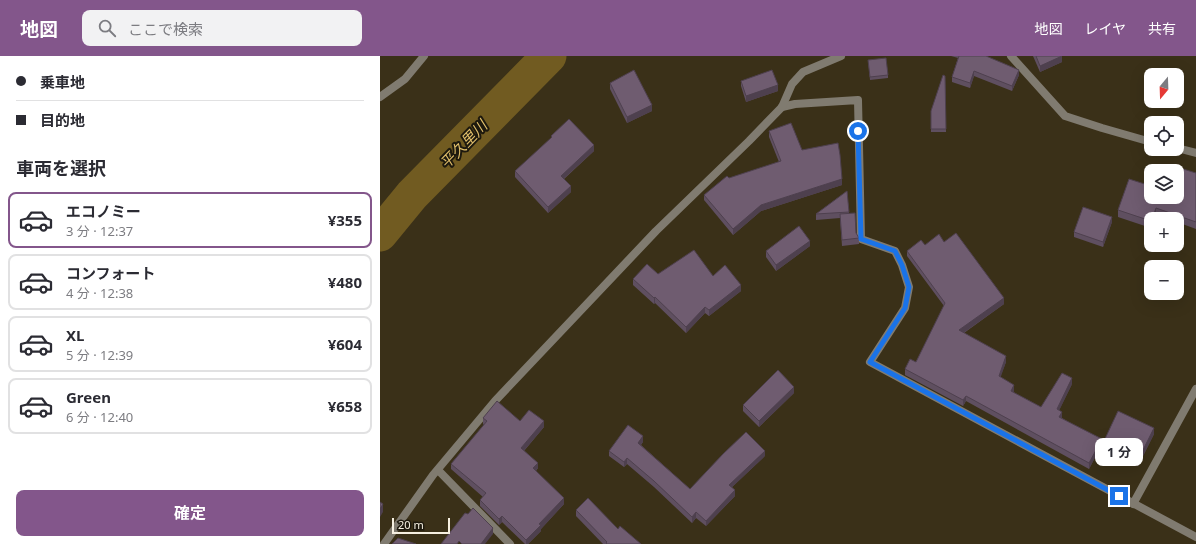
<!DOCTYPE html>
<html lang="ja">
<head>
<meta charset="utf-8">
<style>
	:root { --surface:#fff; --page:#f2f2f3; --text:#2b2b33; --muted:#7c7c81; --line:#e1e1e2; --accent:#83568b }
	body { margin:0; font-family:"Noto Sans","Noto Sans JP",sans-serif; background:var(--page); color:var(--text); height:100vh; display:flex; flex-direction:column; font-size:15px; white-space:nowrap }
	* { box-sizing:border-box; margin:0 }
	p { font-size:13px; color:var(--muted) }
	.icon { flex:none; width:22px; height:22px; fill:none; stroke:currentColor; stroke-width:2; stroke-linecap:round; stroke-linejoin:round }
	.map { position:relative; flex:1; overflow:hidden }
	.sheet { display:flex; flex-direction:column; background:var(--surface); width:380px }
	.sheet>* { flex:none }
	.hud { display:grid; align-content:center; height:88px; padding:0 16px; background:var(--surface) }
	.needle { width:26px; rotate:199deg }
	.buttons { position:absolute; left:764px; top:12px; display:grid; gap:8px }
	.buttons a { display:grid; place-items:center; width:40px; height:40px; border-radius:8px; background:var(--surface); box-shadow:0 4px 16px #0002; font-size:20px }
	.scale { position:absolute; left:12px; bottom:10px; width:58px; box-sizing:border-box; padding-left:4px; border:2px solid #f6f0e1; border-top:0; font-size:11px; line-height:14px; white-space:nowrap; color:#f6f0e1; -webkit-text-stroke:3px #1d190e; paint-order:stroke }
	.end { position:absolute; width:18px; height:18px; margin:-9px; border:5px solid #1a73e8; background:#fff; box-shadow:0 0 0 2px #fff }
	.from { border-radius:50% }
	.bubble { position:absolute; height:28px; border-radius:8px; background:var(--surface); box-shadow:0 4px 16px #0002; font-size:13px; font-weight:700; line-height:28px; text-align:center }
	.hud b { display:flex; align-items:center; gap:14px; height:38px; font-size:15px }
	.hud b+b { border-top:1px solid var(--line) }
	.hud i { width:10px; height:10px; background:var(--text) }
	ul { padding:0; list-style:none }
	li { display:flex; align-items:center; gap:12px; height:56px; margin:0 8px 6px; padding:0 8px; border:2px solid var(--line); border-radius:8px }
	li div { flex:1 }
	li b { display:block; font-size:15px }
	li em { font-style:normal; font-weight:700 }
	li.active { border-color:var(--accent) }
	li>.icon { width:36px; height:36px; stroke-width:1.5 }
	h2 { padding:0 16px; font-size:18px; line-height:48px }
	.action { display:flex; gap:8px; margin-top:auto; padding:8px 16px }
	.action a { flex:1; height:46px; border-radius:8px; background:var(--accent); color:#fff; font-size:16px; font-weight:700; line-height:46px; text-align:center }
	header { display:flex; align-items:center; gap:24px; box-sizing:border-box; height:56px; padding:0 20px; background:var(--accent); color:#fff }
	header strong { font-size:19px }
	nav { display:flex; gap:22px; margin-inline-start:auto; font-size:14px }
	.search { width:280px; height:36px; background:var(--page); display:flex; align-items:center; gap:10px; box-sizing:border-box; padding:0 14px; border-radius:8px; color:var(--muted); font-size:15px }
	main { display:flex; flex:1; min-height:0 }
	.map>svg:first-child { display:block }
	.lines { fill:none; stroke-linecap:round; stroke-linejoin:round }
	.river { stroke:#715b21; stroke-width:35 }
	.minor { stroke:#807b70; stroke-width:8 }
	.tertiary { stroke:#807b70; stroke-width:8 }
	.wall { fill:#5f4f60 }
	.shaded-wall { fill:#4e404e }
	.building { fill:#6f5c70; stroke:#4e404e }
	.route { stroke:#1a73e8; stroke-width:5 }
	.labels { text-anchor:middle; dominant-baseline:central; stroke-width:4; stroke-linejoin:round; paint-order:stroke }
	.water-label { font-size:15px; font-style:italic; fill:#e1bf6b; stroke:#1d190e }
</style>
</head>
<body>
<header>
<strong>地図</strong>
<div class="search"><svg class="icon" aria-label="search" viewBox="0 0 24 24"><circle cx="10" cy="10" r="6"/><path d="M15 15l6 6"/></svg>ここで検索</div>
<nav><a>地図</a><a>レイヤ</a><a>共有</a></nav>
</header>
<main>
<section class="sheet">
<div class="hud">
<b><i class="from"></i>乗車地</b>
<b><i></i>目的地</b>
</div>
<h2>車両を選択</h2>
<ul>
<li class="active"><svg class="icon" aria-label="car" viewBox="0 0 24 24"><path d="M5 17H2v-5l4-1 3-4h7l3 4 3 1v5h-3M9 17h6M6 11h13"/><circle cx="7" cy="17" r="2"/><circle cx="17" cy="17" r="2"/></svg><div><b>エコノミー</b><p>3 分 · 12:37</p></div><em>¥355</em></li>
<li><svg class="icon" aria-label="car" viewBox="0 0 24 24"><path d="M5 17H2v-5l4-1 3-4h7l3 4 3 1v5h-3M9 17h6M6 11h13"/><circle cx="7" cy="17" r="2"/><circle cx="17" cy="17" r="2"/></svg><div><b>コンフォート</b><p>4 分 · 12:38</p></div><em>¥480</em></li>
<li><svg class="icon" aria-label="car" viewBox="0 0 24 24"><path d="M5 17H2v-5l4-1 3-4h7l3 4 3 1v5h-3M9 17h6M6 11h13"/><circle cx="7" cy="17" r="2"/><circle cx="17" cy="17" r="2"/></svg><div><b>XL</b><p>5 分 · 12:39</p></div><em>¥604</em></li>
<li><svg class="icon" aria-label="car" viewBox="0 0 24 24"><path d="M5 17H2v-5l4-1 3-4h7l3 4 3 1v5h-3M9 17h6M6 11h13"/><circle cx="7" cy="17" r="2"/><circle cx="17" cy="17" r="2"/></svg><div><b>Green</b><p>6 分 · 12:40</p></div><em>¥658</em></li>
</ul>
<div class="action"><a>確定</a></div>
</section>
<div class="map">
<svg width="816" height="488" viewBox="0 0 816 488">
	<rect width="100%" height="100%" fill="#3a3018"/>
	<g class="lines">
		<polyline class="river" points="0,178 32,139 169,0"/>
		<g class="minor">
			<polyline points="631,0 685,60 722,72 771,86"/>
			<polyline points="402,51 415,48 478,44 481,183 515,195 522,209 529,231 525,252 490,306 816,481"/>
			<polyline points="797,92 816,97"/>
			<polyline points="58,414 130,488"/>
			<polyline points="753,448 816,333"/>
			<polyline points="4,488 53,419 115,345 276,175 369,85 402,51 412,28 423,16 461,0"/>
		</g>
		<polyline class="tertiary" points="0,41 25,23 44,0"/>
	</g>
	<g class="wall">
		<polygon points="571,0 606,0 639,19 632,35 594,20 590,32 572,26 572,21 578,2"/>
		<polygon points="653,0 682,0 682,6 660,16"/>
		<polygon points="488,4 508,19 508,22 490,24"/>
		<polygon points="565,20 566,76 551,76 551,55"/>
		<polygon points="361,25 398,35 366,46 361,30"/>
		<polygon points="230,27 272,55 247,67 230,33"/>
		<polygon points="389,75 422,94 462,129 381,155 353,179 324,144 324,139 349,122 399,106 389,81"/>
		<polygon points="171,80 214,95 184,123 191,136 168,157 135,121 135,115 171,83"/>
		<polygon points="816,117 816,179 816,173 797,166 797,163 787,163 776,159 771,163 771,172 738,161 738,154 797,141"/>
		<polygon points="467,135 469,157 476,177 479,182 479,188 462,190 460,162 436,164 436,158"/>
		<polygon points="732,166 723,191 694,181 694,176"/>
		<polygon points="564,186 624,248 584,277 626,306 620,321 634,335 633,336 661,351 692,328 679,354 682,362 722,388 709,413 586,345 583,350 525,319 525,313 536,306 564,250 527,200 527,195 545,189"/>
		<polygon points="430,190 396,215 386,201 386,195"/>
		<polygon points="278,218 333,220 361,235 329,260 325,257 306,277 275,247 274,248 253,229 253,223"/>
		<polygon points="414,337 379,371 363,355 363,349"/>
		<polygon points="103,362 140,365 164,371 144,395 158,412 156,415 184,448 161,473 161,475 148,488 145,488 122,466 119,469 100,450 100,444 103,441 71,413 71,408 104,369 103,368"/>
		<polygon points="774,378 758,410 723,393 723,387"/>
		<polygon points="263,386 261,389 310,433 385,400 352,431 355,440 326,470 316,462 312,467 274,431 247,408 244,411 229,400 229,395"/>
		<polygon points="196,454 238,473 261,488 223,488 196,460"/>
	</g>
	<g class="shaded-wall">
		<polygon points="682,0 682,6 660,16 660,10"/>
		<polygon points="639,14 639,19 632,35 632,30"/>
		<polygon points="594,15 594,20 590,32 590,27"/>
		<polygon points="398,29 398,35 366,46 366,40"/>
		<polygon points="272,49 272,55 247,67 247,61"/>
		<polygon points="214,89 214,95 181,125 181,120"/>
		<polygon points="462,123 462,129 381,155 353,179 353,173 381,149"/>
		<polygon points="191,130 191,136 168,157 168,151"/>
		<polygon points="776,152 776,159 774,163 772,163"/>
		<polygon points="732,161 732,166 723,191 723,186"/>
		<polygon points="430,185 430,190 396,215 396,209"/>
		<polygon points="361,229 361,235 329,260 329,254"/>
		<polygon points="275,241 275,247 274,248 274,242"/>
		<polygon points="624,242 624,248 579,280 579,274"/>
		<polygon points="325,251 325,257 306,277 306,271"/>
		<polygon points="626,300 626,306 619,326 619,320"/>
		<polygon points="692,322 692,328 677,359 677,353"/>
		<polygon points="634,329 634,335 631,341 631,335"/>
		<polygon points="414,331 414,337 379,371 379,365"/>
		<polygon points="586,340 586,345 583,350 583,344"/>
		<polygon points="682,356 682,362 679,367 679,361"/>
		<polygon points="164,365 164,371 141,398 141,392"/>
		<polygon points="774,372 774,378 758,410 758,404"/>
		<polygon points="263,380 263,386 258,392 258,387"/>
		<polygon points="722,383 722,388 709,413 709,407"/>
		<polygon points="385,395 385,400 349,434 349,429"/>
		<polygon points="247,402 247,408 244,411 244,406"/>
		<polygon points="158,407 158,412 153,418 153,412"/>
		<polygon points="355,434 355,440 326,470 326,465"/>
		<polygon points="184,442 184,448 161,473 161,475 148,488 146,488 146,484 159,468"/>
		<polygon points="3,448 3,456 0,461 0,453"/>
		<polygon points="316,456 316,462 312,467 312,461"/>
		<polygon points="122,460 122,466 119,469 119,463"/>
		<polygon points="113,472 113,478 105,488 101,488"/>
	</g>
	<g class="building">
		<polygon points="579,0 606,0 639,14 632,30 594,15 590,27 572,21"/>
		<polygon points="656,0 682,0 660,10"/>
		<polygon points="506,2 508,19 490,21 488,4"/>
		<polygon points="254,14 272,49 247,61 230,27"/>
		<polygon points="392,14 398,29 366,40 361,25"/>
		<polygon points="563,19 565,20 566,73 551,73 551,55"/>
		<polygon points="189,63 214,89 181,120 191,130 168,151 135,115 172,81 171,80"/>
		<polygon points="411,67 422,94 458,87 460,99 462,123 381,149 353,173 324,139 347,120 349,122 401,105 389,75"/>
		<polygon points="800,112 816,117 816,166 776,152 772,163 771,163 771,165 738,154 749,123 771,130 771,141 797,141 797,120"/>
		<polygon points="467,135 469,156 436,158"/>
		<polygon points="703,151 732,161 723,186 694,176"/>
		<polygon points="475,157 476,177 479,182 462,184 460,158"/>
		<polygon points="419,170 430,185 396,209 386,195"/>
		<polygon points="576,177 624,242 579,274 626,300 619,320 634,329 631,335 661,351 682,317 692,322 677,353 682,356 679,361 722,383 709,407 586,340 583,344 525,313 530,303 536,306 565,247 527,195 541,184 545,189 559,178 564,186"/>
		<polygon points="314,194 333,220 345,209 361,229 329,254 325,251 306,271 275,241 274,242 253,223 267,208 278,218"/>
		<polygon points="398,314 414,331 379,365 363,349"/>
		<polygon points="117,345 140,365 149,354 164,365 141,392 158,407 153,412 184,442 159,468 161,469 146,484 122,460 119,463 100,444 106,437 71,408 107,365 103,362"/>
		<polygon points="738,355 774,372 758,404 723,387"/>
		<polygon points="248,369 263,380 258,387 310,433 343,398 366,376 385,395 349,429 355,434 326,465 316,456 312,461 274,425 247,402 244,406 229,395"/>
		<polygon points="208,442 238,473 240,470 261,488 227,488 226,487 227,486 196,454"/>
		<polygon points="0,446 3,448 0,453"/>
		<polygon points="93,452 113,472 101,488 82,488 79,485 77,488 61,488 85,457 88,458"/>
		<polygon points="18,482 36,488 12,488"/>
	</g>
	<g class="lines">
		<polyline class="route" points="478,75 481,183 515,195 522,209 529,231 525,252 490,306 739,440"/>
	</g>
	<g class="labels">
		<g class="water-label">
			<text transform="translate(83 88) rotate(-46)">平久里川</text>
		</g>
	</g>
</svg>
<div class="buttons">
<a><svg class="needle" viewBox="-14 -14 28 28"><path d="M0-13l5 13h-10z" fill="#e53935"/><path d="M0 13l5-13h-10z" fill="#7c7c81"/></svg></a>
<a><svg class="icon" aria-label="locate" viewBox="0 0 24 24"><circle cx="12" cy="12" r="6"/><path d="M12 2v4M12 18v4M2 12h4M18 12h4"/></svg></a>
<a><svg class="icon" aria-label="layers" viewBox="0 0 24 24"><path d="M12 4l9 5-9 5-9-5zM3 14l9 5 9-5"/></svg></a>
<a>+</a>
<a>−</a>
</div>
<div class="scale">20 m</div>
<i class="end from" style="left:478px;top:75px"></i>
<i class="end" style="left:739px;top:440px"></i>
<div class="bubble" style="left:715px;top:382px;width:48px">1 分</div>
</div>
</main>
</body>
</html>
